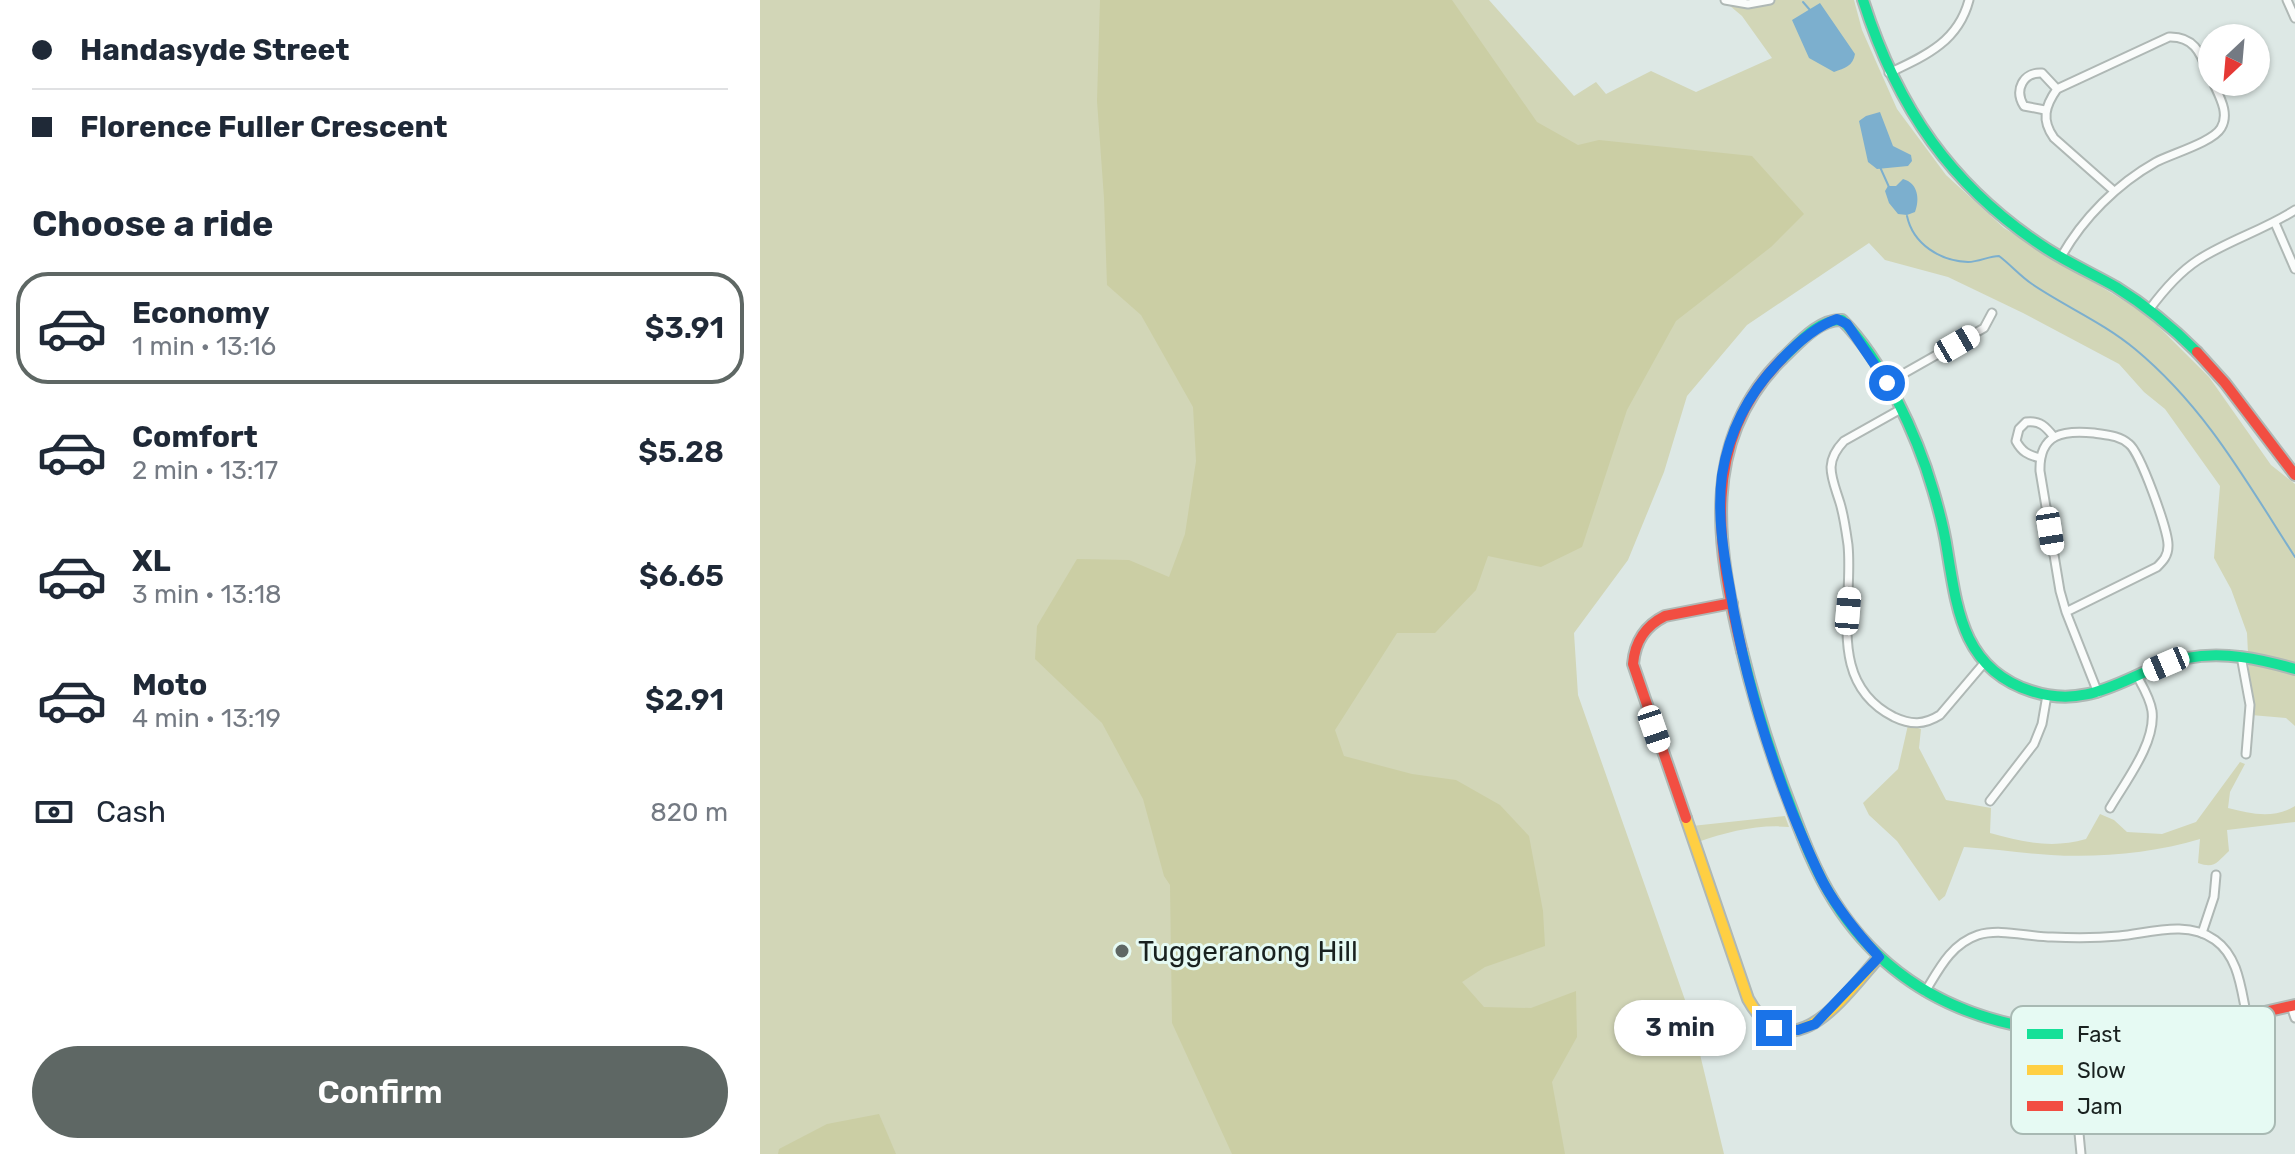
<!DOCTYPE html>
<html lang="en">
<head>
<meta charset="utf-8">
<style>
	:root { --surface:#fff; --page:#f6f6f7; --text:#1f2937; --muted:#747a83; --line:#e0e1e3; --accent:#5e6764 }
	body { margin:0; font-family:Rubik,sans-serif; background:var(--page); color:var(--text); height:100vh; display:flex; flex-direction:column; font-size:30px; white-space:nowrap }
	* { box-sizing:border-box; margin:0 }
	p { font-size:26px; color:var(--muted) }
	.icon { flex:none; width:44px; height:44px; fill:none; stroke:currentColor; stroke-width:2; stroke-linecap:round; stroke-linejoin:round }
	.map { position:relative; flex:1; overflow:hidden }
	.panel { display:flex; flex-direction:column; background:var(--surface); width:760px }
	.panel>* { flex:none }
	.hud { display:grid; align-content:center; height:176px; padding:0 32px; background:var(--surface) }
	.needle { width:52px; rotate:206deg }
	.buttons { position:absolute; left:1438px; top:24px; display:grid; gap:16px }
	.buttons a { display:grid; place-items:center; width:72px; height:72px; border-radius:50%; background:var(--surface); box-shadow:0 2px 6px #0004; font-size:40px }
	.end { position:absolute; width:36px; height:36px; margin:-18px; border:10px solid #1a73e8; background:#fff; box-shadow:0 0 0 4px #fff }
	.from { border-radius:50% }
	.bubble { position:absolute; height:56px; border-radius:28px; background:var(--surface); box-shadow:0 2px 6px #0004; font-size:26px; font-weight:600; line-height:56px; text-align:center }
	.car { position:absolute; width:24px; height:48px; margin:-24px -12px; border-radius:10px; box-shadow:0 0 6px 2px #0007; background:linear-gradient(#fff 24%,#345 0 40%,#fff 0 76%,#345 0 86%,#fff 0) }
	.hud b { display:flex; align-items:center; gap:28px; height:76px; font-size:30px }
	.hud b+b { border-top:2px solid var(--line) }
	.hud i { width:20px; height:20px; background:var(--text) }
	ul { padding:0; list-style:none }
	li { display:flex; align-items:center; gap:24px; height:112px; margin:0 16px 12px; padding:0 16px; border:4px solid transparent; border-radius:32px }
	li div { flex:1 }
	li b { display:block; font-size:30px }
	li em { font-style:normal; font-weight:600 }
	li.current { border-color:var(--accent) }
	li>.icon { width:72px; height:72px; stroke-width:1.5 }
	h2 { padding:0 32px; font-size:36px; line-height:96px }
	.pay { display:flex; align-items:center; gap:20px; height:88px; padding:0 32px; font-size:30px }
	.pay p { margin-inline-start:auto }
	.button { display:flex; gap:16px; margin-top:auto; padding:16px 32px }
	.button a { flex:1; height:92px; border-radius:48px; background:var(--accent); color:#fff; font-size:32px; font-weight:600; line-height:92px; text-align:center }
	main { display:flex; flex:1; min-height:0 }
	.map>svg:first-child { display:block }
	.green { fill:#d2d6b7 }
	.forest { fill:#cbcea4 }
	.water { fill:#7cafce }
	.lines { fill:none; stroke-linecap:round; stroke-linejoin:round }
	.stream { stroke:#7cafce; stroke-width:2 }
	.street-casing { stroke:#afb8b5; stroke-width:11 }
	.fast-casing { stroke:#afb8b5; stroke-width:14 }
	.slow-casing { stroke:#afb8b5; stroke-width:14 }
	.jam-casing { stroke:#afb8b5; stroke-width:14 }
	.street { stroke:#fafcfb; stroke-width:7 }
	.fast { stroke:#16e098; stroke-width:10 }
	.slow { stroke:#ffcf43; stroke-width:10 }
	.jam { stroke:#f24e42; stroke-width:10 }
	.route { stroke:#1a73e8; stroke-width:10 }
	.poi-dot { fill:#5e6764; stroke:#e6faf3; stroke-width:3 }
	.labels { text-anchor:middle; dominant-baseline:central; stroke-width:6; stroke-linejoin:round; paint-order:stroke }
	.poi-label { font-size:28px; fill:#19211f; stroke:#e6faf3; text-anchor:start }
	.key { fill:#e6faf3; stroke:#a8b9b3; stroke-width:2 }
	.key-label { font-size:22px; fill:#19211f }
</style>
</head>
<body>
<main>
<section class="panel">
<div class="hud">
<b><i class="from"></i>Handasyde Street</b>
<b><i></i>Florence Fuller Crescent</b>
</div>
<h2>Choose a ride</h2>
<ul>
<li class="current"><svg class="icon" aria-label="car" viewBox="0 0 24 24"><path d="M5 17H2v-5l4-1 3-4h7l3 4 3 1v5h-3M9 17h6M6 11h13"/><circle cx="7" cy="17" r="2"/><circle cx="17" cy="17" r="2"/></svg><div><b>Economy</b><p>1 min · 13:16</p></div><em>$3.91</em></li>
<li><svg class="icon" aria-label="car" viewBox="0 0 24 24"><path d="M5 17H2v-5l4-1 3-4h7l3 4 3 1v5h-3M9 17h6M6 11h13"/><circle cx="7" cy="17" r="2"/><circle cx="17" cy="17" r="2"/></svg><div><b>Comfort</b><p>2 min · 13:17</p></div><em>$5.28</em></li>
<li><svg class="icon" aria-label="car" viewBox="0 0 24 24"><path d="M5 17H2v-5l4-1 3-4h7l3 4 3 1v5h-3M9 17h6M6 11h13"/><circle cx="7" cy="17" r="2"/><circle cx="17" cy="17" r="2"/></svg><div><b>XL</b><p>3 min · 13:18</p></div><em>$6.65</em></li>
<li><svg class="icon" aria-label="car" viewBox="0 0 24 24"><path d="M5 17H2v-5l4-1 3-4h7l3 4 3 1v5h-3M9 17h6M6 11h13"/><circle cx="7" cy="17" r="2"/><circle cx="17" cy="17" r="2"/></svg><div><b>Moto</b><p>4 min · 13:19</p></div><em>$2.91</em></li>
</ul>
<div class="pay"><svg class="icon" aria-label="cash" viewBox="0 0 24 24"><path d="M3 7h18v10H3z"/><circle cx="12" cy="12" r="2"/></svg>Cash<p>820 m</p></div>
<div class="button"><a>Confirm</a></div>
</section>
<div class="map">
<svg width="1535" height="1154" viewBox="0 0 1535 1154">
	<rect width="100%" height="100%" fill="#dde8e5"/>
	<g class="green">
		<polygon points="0,0 729,0 814,96 836,82 846,94 891,71 936,92 1012,58 982,16 963,0 1094,0 1102,30 1137,109 1186,175 1244,228 1386,314 1449,377 1511,465 1535,484 1535,726 1526,718 1491,715 1487,633 1471,589 1454,558 1460,486 1405,409 1384,392 1359,364 1263,313 1188,277 1125,260 1109,243 987,325 927,396 904,472 868,560 814,633 818,695 931,1017 964,1154 0,1154"/>
		<path d="M1148,725l13,4 -2,19 27,52 45,8 -1,25c33,9 62,16 96,6l14,-25 14,6 13,12 35,2 34,-12 44,-60 5,2 -15,28 -2,16c23,6 46,11 67,-2v16l-68,8 2,21c-12,11 -14,18 -31,12l2,-24c-46,14 -101,19 -149,16 -29,-2 -58,-6 -87,-8l-19,49 -6,5 -42,-60 -28,-26 -6,-12 35,-34z"/>
		<path d="M1025,816l4,11c-30,-3 -62,5 -91,15l-6,-16z"/>
	</g>
	<g class="forest">
		<polygon points="340,0 692,0 777,122 818,145 839,140 992,156 1044,214 1011,247 916,321 867,410 822,547 781,567 728,556 716,590 675,633 637,633 575,730 584,756 652,774 696,780 740,805 769,836 783,911 785,946 725,967 702,982 724,1007 771,1008 816,991 817,1037 792,1082 805,1154 472,1154 412,1023 410,885 404,876 383,799 342,723 275,659 277,626 317,559 369,560 409,577 425,534 436,461 433,407 381,315 347,285 344,198 337,101"/>
		<polygon points="119,1114 136,1154 18,1154 19,1149 67,1124"/>
	</g>
	<g class="water">
		<path d="M1060,3l35,51c-2,12 -10,14 -21,18l-25,-14 -17,-38z"/>
		<polygon points="1120,112 1133,146 1151,155 1152,161 1148,166 1117,169 1108,162 1099,121 1106,116"/>
		<path d="M1143,179c15,4 17,20 12,33l-8,3 -9,-1 -9,-11 -4,-12 3,-5h8z"/>
	</g>
	<g class="lines">
		<g class="stream">
			<polyline points="1043,2 1050,10"/>
			<polyline points="1120,167 1129,187"/>
			<path d="M1147,216c6,28 33,45 61,46 11,0 21,-6 31,-6 12,9 21,20 33,28 34,23 72,39 103,65 71,59 111,132 160,208"/>
		</g>
		<defs>
			<g id="street">
				<polyline points="965,0 988,4 1010,0"/>
				<polyline points="1527,0 1535,18"/>
				<path d="M1129,73c36,-17 69,-31 80,-73"/>
				<path d="M1285,110l-21,-4c-10,-16 -1,-34 18,-33l15,16"/>
				<path d="M1354,191l-60,-53c-13,-18 -9,-32 3,-49l112,-52c29,-1 33,22 43,44"/>
				<polyline points="1515,223 1535,269"/>
				<path d="M1301,257c22,-39 56,-73 95,-95 15,-8 57,-20 65,-34 9,-15 -2,-32 -8,-46"/>
				<path d="M1389,310c14,-19 29,-37 49,-50 31,-20 66,-30 97,-50"/>
				<polyline points="1127,383 1224,328 1232,313"/>
				<path d="M1141,409l-57,32c-21,22 -12,36 -4,62 4,13 6,28 8,42 6,60 -23,137 46,172 17,8 30,8 46,-2l45,-53"/>
				<path d="M1280,458c-12,-3 -18,-6 -24,-17l3,-12 7,-7c14,-2 20,5 28,15"/>
				<path d="M1306,612l-6,-21 -20,-120c-1,-38 24,-41 54,-38 12,2 25,2 35,11 11,8 40,88 39,102 0,10 -5,15 -11,21l-91,45 32,81"/>
				<polyline points="1481,656 1490,705 1486,754"/>
				<polyline points="1230,801 1274,744 1282,724 1287,695"/>
				<path d="M1350,808c15,-26 46,-65 42,-97 -2,-13 -9,-24 -15,-35"/>
				<polyline points="1442,933 1454,897 1456,875"/>
				<path d="M1165,992c14,-23 26,-48 53,-57 23,-7 50,2 74,2 22,1 45,1 67,-1 31,-3 68,-16 96,4 24,17 26,50 32,77"/>
				<polyline points="1531,1006 1535,1018"/>
				<polyline points="1451,1025 1467,1098 1459,1122"/>
				<polyline points="1317,1034 1316,1102 1321,1154"/>
			</g>
			<g id="fast">
				<path d="M1103,0c34,107 88,187 184,249 22,14 46,25 69,38 29,18 57,41 81,65"/>
				<path d="M1022,359c16,-15 36,-40 60,-39 41,41 75,115 91,170 6,20 11,39 14,59 10,61 16,120 84,142 64,21 100,-22 156,-33 37,-7 73,1 108,11"/>
				<path d="M982,651c13,53 29,105 49,156 12,32 24,64 43,94 69,109 183,139 305,132"/>
			</g>
			<path id="slow" d="M926,818l62,181c43,77 98,-5 131,-42"/>
			<g id="jam">
				<polyline points="1437,352 1465,383 1535,475"/>
				<path d="M982,651c-25,-103 -43,-210 40,-292"/>
				<path d="M926,818l-53,-154c2,-23 12,-38 32,-48l67,-13"/>
				<polyline points="1379,1033 1444,1026 1535,1005"/>
			</g>
		</defs>
		<use href="#street" class="street-casing"/>
		<use href="#fast" class="fast-casing"/>
		<use href="#slow" class="slow-casing"/>
		<use href="#jam" class="jam-casing"/>
		<use href="#street" class="street"/>
		<use href="#fast" class="fast"/>
		<use href="#slow" class="slow"/>
		<use href="#jam" class="jam"/>
	</g>
	<g class="lines">
		<path class="route" d="M1014,1028l24,2 17,-6 64,-67c-21,-23 -40,-46 -55,-73 -12,-23 -22,-48 -32,-72 -28,-72 -50,-147 -62,-223 -7,-38 -13,-76 -8,-114 7,-43 27,-82 57,-113 15,-16 37,-36 58,-43l10,5 40,59"/>
	</g>
	<circle class="poi-dot" cx="362" cy="951" r="8"/>
	<g class="labels">
		<g class="poi-label">
			<text x="378" y="951">Tuggeranong Hill</text>
		</g>
	</g>
	<rect x="1251" y="1006" width="264" height="128" rx="12" class="key"/>
	<rect x="1267" y="1029" width="36" height="10" fill="#16e098"/>
	<rect x="1267" y="1065" width="36" height="10" fill="#ffcf43"/>
	<rect x="1267" y="1101" width="36" height="10" fill="#f24e42"/>
	<g class="key-label">
		<text x="1317" y="1042">Fast</text>
		<text x="1317" y="1078">Slow</text>
		<text x="1317" y="1114">Jam</text>
	</g>
</svg>
<div class="buttons">
<a><svg class="needle" viewBox="-14 -14 28 28"><path d="M0-13l5 13h-10z" fill="#e53935"/><path d="M0 13l5-13h-10z" fill="#747a83"/></svg></a>
</div>
<i class="end from" style="left:1127px;top:383px"></i>
<i class="end" style="left:1014px;top:1028px"></i>
<div class="bubble" style="left:854px;top:1000px;width:132px">3 min</div>
<i class="car" style="left:1197px;top:344px;rotate:60deg"></i>
<i class="car" style="left:1290px;top:531px;rotate:171deg"></i>
<i class="car" style="left:1088px;top:611px;rotate:5deg"></i>
<i class="car" style="left:1406px;top:664px;rotate:247deg"></i>
<i class="car" style="left:894px;top:729px;rotate:161deg"></i>
</div>
</main>
</body>
</html>
